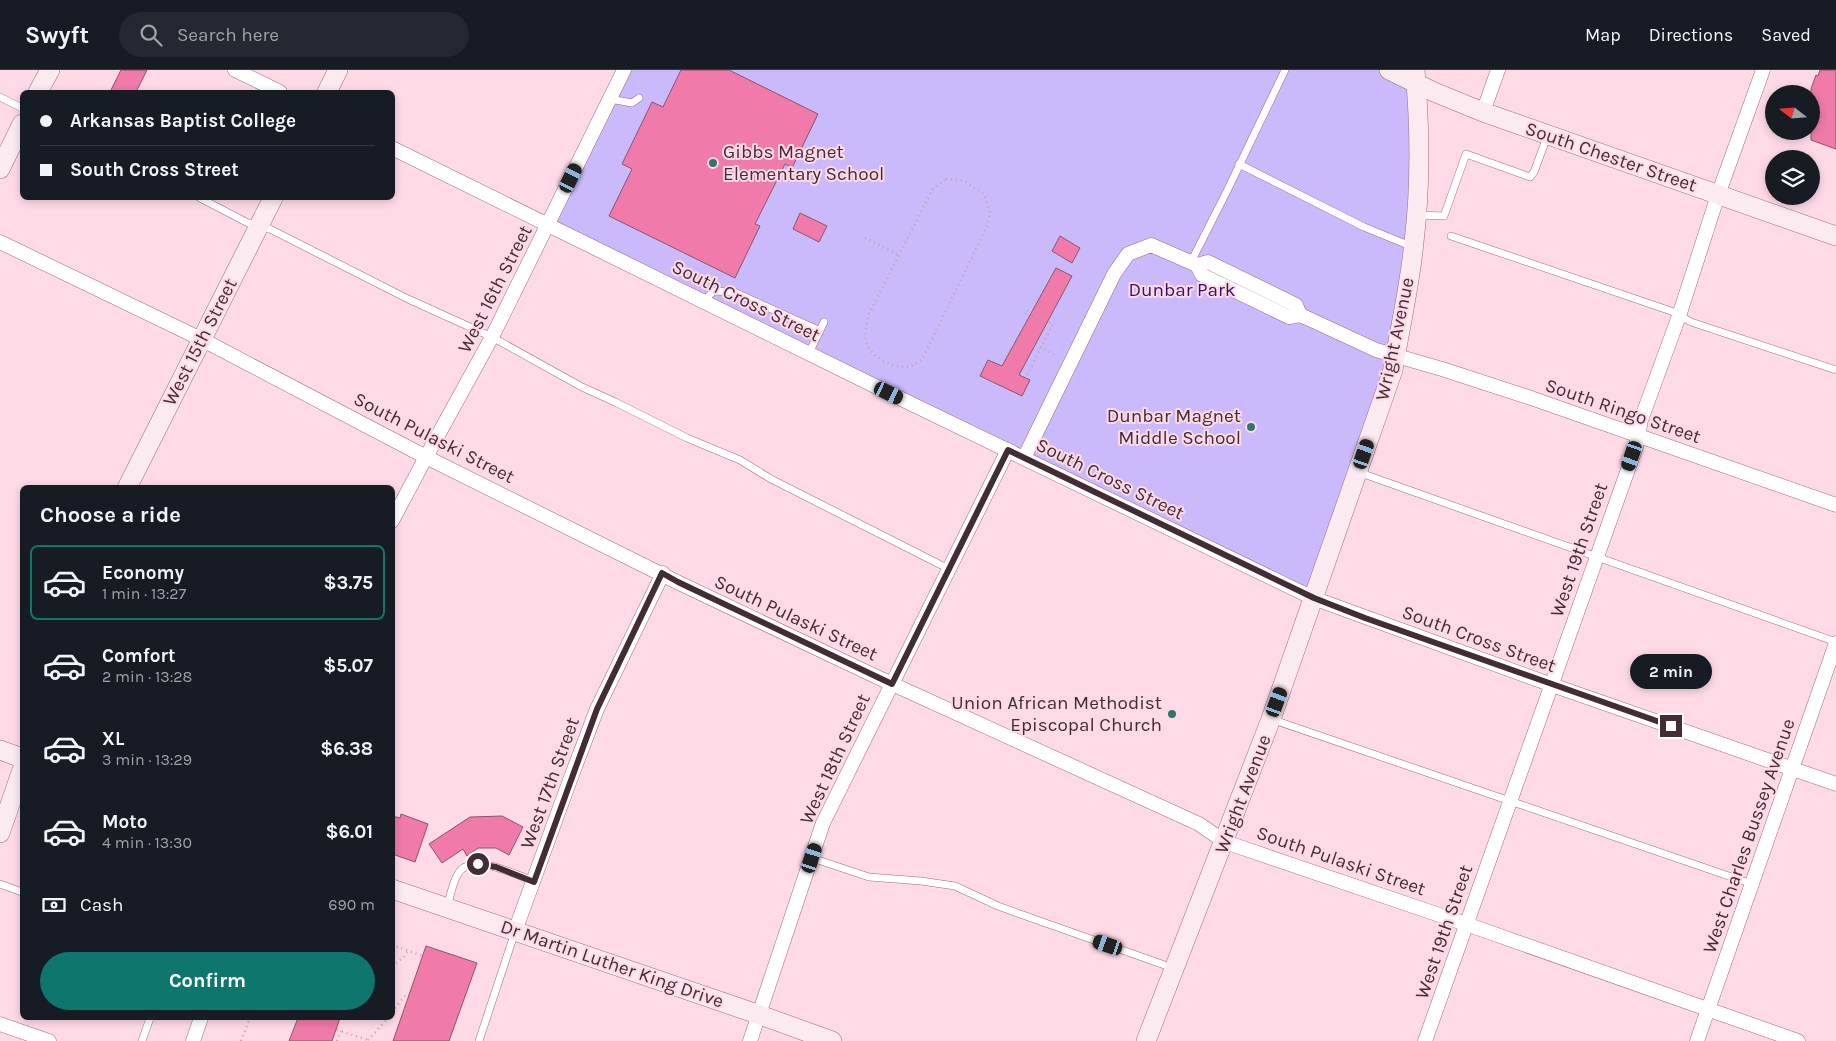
<!DOCTYPE html>
<html lang="en">
<head>
<meta charset="utf-8">
<style>
	:root { --surface:#171b24; --page:#242831; --text:#f1f3f6; --muted:#9ea1a6; --line:#363941; --accent:#0f766e }
	body { margin:0; font-family:Karla,sans-serif; background:var(--page); color:var(--text); height:100vh; display:flex; flex-direction:column; font-size:19px; white-space:nowrap }
	* { box-sizing:border-box; margin:0 }
	p { font-size:16px; color:var(--muted) }
	.icon { flex:none; width:28px; height:28px; fill:none; stroke:currentColor; stroke-width:2; stroke-linecap:round; stroke-linejoin:round }
	.map { position:relative; flex:1; overflow:hidden }
	.sheet { position:absolute; left:20px; top:415px; width:375px; height:535px; display:flex; flex-direction:column; background:var(--surface); border-radius:8px; box-shadow:0 2px 8px #0003 }
	.sheet>* { flex:none }
	.top-card { position:absolute; left:20px; top:20px; width:375px; height:110px; border-radius:8px; box-shadow:0 2px 8px #0003; display:grid; align-content:center; height:110px; padding:0 20px; background:var(--surface) }
	.needle { width:32px; rotate:287deg }
	.buttons { position:absolute; left:1765px; top:15px; display:grid; gap:10px }
	.buttons a { display:grid; place-items:center; width:55px; height:55px; border-radius:50%; background:var(--surface); box-shadow:0 2px 8px #0003; font-size:25px }
	.end { position:absolute; width:22px; height:22px; margin:-11px; border:6px solid #432c35; background:#fff; box-shadow:0 0 0 2px #fff }
	.from { border-radius:50% }
	.bubble { position:absolute; height:35px; border-radius:18px; background:var(--surface); box-shadow:0 2px 8px #0003; font-size:16px; font-weight:700; line-height:35px; text-align:center }
	.car { position:absolute; width:15px; height:30px; margin:-15px -8px; border-radius:6px; box-shadow:0 0 4px 1px #0007; background:linear-gradient(#222 24%,#8ab4d8 0 40%,#222 0 76%,#8ab4d8 0 86%,#222 0) }
	.top-card b { display:flex; align-items:center; gap:18px; height:48px; font-size:19px }
	.top-card b+b { border-top:1px solid var(--line) }
	.top-card i { width:12px; height:12px; background:var(--text) }
	ul { padding:0; list-style:none }
	li { display:flex; align-items:center; gap:15px; height:75px; margin:0 10px 8px; padding:0 10px; border:2px solid transparent; border-radius:8px }
	li div { flex:1 }
	li b { display:block; font-size:19px }
	li em { font-style:normal; font-weight:700 }
	li.current { border-color:var(--accent) }
	li>.icon { width:45px; height:45px; stroke-width:1.5 }
	h2 { padding:0 20px; font-size:22px; line-height:60px }
	.pay { display:flex; align-items:center; gap:12px; height:55px; padding:0 20px; font-size:19px }
	.pay p { margin-inline-start:auto }
	.cta { display:flex; gap:10px; margin-top:auto; padding:10px 20px }
	.cta a { flex:1; height:58px; border-radius:30px; background:var(--accent); color:#fff; font-size:20px; font-weight:700; line-height:58px; text-align:center }
	header { display:flex; align-items:center; gap:30px; box-sizing:border-box; height:70px; padding:0 25px; background:var(--surface); border-bottom:1px solid var(--line) }
	header strong { font-size:24px }
	nav { display:flex; gap:28px; margin-inline-start:auto; font-size:18px }
	.search { width:350px; height:45px; background:var(--page); display:flex; align-items:center; gap:12px; box-sizing:border-box; padding:0 18px; border-radius:28px; color:var(--muted); font-size:19px }
	.map>svg:first-child { display:block }
	.green { fill:#cab9fb }
	.building { fill:#f07aaa; stroke:#895669 }
	.lines { fill:none; stroke-linecap:round; stroke-linejoin:round }
	.lane-casing { stroke:#9f6b7e; stroke-width:8 }
	.street-casing { stroke:#9f6b7e; stroke-width:15 }
	.secondary-casing { stroke:#9f6b7e; stroke-width:20 }
	.path { stroke:#c3a3ae; stroke-width:2.5; stroke-dasharray:1 4; stroke-linecap:butt }
	.lane { stroke:#fff; stroke-width:7 }
	.street { stroke:#fff; stroke-width:14 }
	.secondary { stroke:#fbeaf0; stroke-width:19 }
	.route { stroke:#432c35; stroke-width:6 }
	.poi-dot { fill:#327465; stroke:#fedae6; stroke-width:2 }
	.labels { text-anchor:middle; dominant-baseline:central; stroke-width:4; stroke-linejoin:round; paint-order:stroke }
	.poi-label { font-size:19px; fill:#432c35; stroke:#fedae6; text-anchor:end }
	.street-label { font-size:19px; fill:#432c35; stroke:#fedae6 }
	.park-label { font-size:19px; fill:#390f6e; stroke:#fedae6 }
</style>
</head>
<body>
<header>
<strong>Swyft</strong>
<div class="search"><svg class="icon" aria-label="search" viewBox="0 0 24 24"><circle cx="10" cy="10" r="6"/><path d="M15 15l6 6"/></svg>Search here</div>
<nav><a>Map</a><a>Directions</a><a>Saved</a></nav>
</header>
<div class="map">
<svg width="1836" height="971" viewBox="0 0 1836 971">
	<rect width="100%" height="100%" fill="#fedae6"/>
	<polygon class="green" points="625,0 1389,0 1416,14 1416,156 1395,287 1313,528 548,156"/>
	<g class="building">
		<polygon points="121,0 147,0 136,22 110,22"/>
		<polygon points="681,0 729,0 818,44 792,98 785,94 755,154 760,156 735,208 609,146 632,99 622,94 652,32 663,37"/>
		<polygon points="1820,0 1836,0 1836,79 1811,70 1811,19 1816,5 1818,6"/>
		<polygon points="800,143 827,156 819,172 793,159"/>
		<polygon points="1060,166 1080,178 1072,193 1052,181"/>
		<polygon points="1056,198 1072,206 1019,305 1030,310 1022,326 980,306 988,290 1002,296"/>
		<polygon points="401,744 428,754 415,792 392,784 392,746 400,748"/>
		<polygon points="502,746 523,757 509,785 496,778 478,778 467,786 463,779 442,793 429,774 470,747"/>
		<polygon points="426,876 477,893 449,971 393,971"/>
		<polygon points="298,948 340,948 332,971 289,971"/>
	</g>
	<g class="lines">
		<defs>
			<g id="lane">
				<polyline points="0,27 22,38"/>
				<polyline points="610,29 632,33 639,28"/>
				<polyline points="1239,94 1364,157 1413,177"/>
				<polyline points="200,128 248,153 270,159 408,229 492,267 582,317 615,332 687,368 740,390 771,409 949,499"/>
				<polyline points="1417,145 1444,146 1466,84 1530,107 1534,102 1547,67"/>
				<polyline points="1451,166 1671,241 1691,252 1836,300"/>
				<polyline points="1191,192 1227,121 1285,0"/>
				<polyline points="703,231 714,221 734,222 820,261"/>
				<polyline points="809,283 824,252"/>
				<polyline points="1358,402 1836,572"/>
				<path d="M1271,649c160,56 321,109 481,165"/>
				<polyline points="812,788 869,807 921,811 955,816 998,836 1037,850 1173,898"/>
				<polyline points="0,814 22,822"/>
				<path d="M447,838c3,-11 5,-24 11,-34 12,-23 58,1 76,7"/>
				<polyline points="142,971 150,948"/>
				<polyline points="479,971 515,862"/>
			</g>
			<g id="street">
				<polyline points="235,0 280,22"/>
				<polyline points="1483,42 1498,0"/>
				<polyline points="392,78 889,323 1313,528 1552,615 1836,714"/>
				<polyline points="0,172 201,269 426,387 677,512 877,607 1199,754 1225,772 1466,854 1798,971"/>
				<polyline points="1197,195 1208,192 1296,235 1300,245"/>
				<polyline points="1024,388 1114,204 1128,184 1151,175 1197,195 1202,205 1289,247 1300,245 1307,248 1376,280 1442,299 1531,328 1836,435"/>
				<polyline points="392,451 426,387 492,267 624,0"/>
				<polyline points="515,861 570,710 597,639 663,503"/>
				<polyline points="0,954 49,971"/>
				<polyline points="193,971 201,948"/>
				<polyline points="750,971 823,753 1008,380"/>
				<polyline points="1425,971 1636,377 1641,350 1679,246 1718,125 1763,0"/>
				<polyline points="1697,971 1836,573"/>
			</g>
			<g id="secondary">
				<polyline points="1389,0 1434,22 1483,42 1836,166"/>
				<polyline points="38,22 50,0"/>
				<polyline points="327,22 338,0"/>
				<polyline points="0,99 22,54"/>
				<polyline points="127,418 273,128"/>
				<polyline points="0,680 22,688"/>
				<polyline points="0,763 22,700"/>
				<polyline points="392,819 760,945 832,971"/>
				<path d="M1146,971l125,-322 122,-349c7,-43 17,-85 21,-128 7,-58 6,-115 1,-172"/>
			</g>
		</defs>
		<use href="#lane" class="lane-casing"/>
		<use href="#street" class="street-casing"/>
		<use href="#secondary" class="secondary-casing"/>
		<g class="path">
			<path d="M946,109l18,2 20,13 6,18 -2,12 -66,136c-5,2 -10,7 -14,7 -15,1 -38,-10 -42,-25 -2,-9 1,-19 3,-28l63,-124z"/>
			<polyline points="865,168 899,185"/>
			<polyline points="1025,244 1027,240 1053,254 1026,307"/>
			<polyline points="1040,277 1057,286"/>
			<polyline points="392,875 423,886"/>
			<polyline points="392,896 404,887 408,880"/>
			<polyline points="392,942 407,923"/>
			<polyline points="337,960 368,970"/>
			<polyline points="368,970 388,948"/>
			<polyline points="241,971 250,948"/>
			<polyline points="337,971 341,961"/>
		</g>
		<use href="#lane" class="lane"/>
		<use href="#street" class="street"/>
		<use href="#secondary" class="secondary"/>
	</g>
	<g class="lines">
		<polyline class="route" points="478,794 496,797 534,812 597,639 662,503 678,512 892,614 1008,380 1314,528 1365,548 1671,656"/>
	</g>
	<g class="poi-dot">
		<circle cx="713" cy="93" r="5"/>
		<circle cx="1251" cy="357" r="5"/>
		<circle cx="1172" cy="644" r="5"/>
	</g>
	<g class="labels">
		<g class="poi-label">
			<text x="723" y="82" text-anchor="start">Gibbs Magnet<tspan x="723" dy="22">Elementary School</tspan></text>
			<text x="1241" y="346">Dunbar Magnet<tspan x="1241" dy="22">Middle School</tspan></text>
			<text x="1162" y="633">Union African Methodist<tspan x="1162" dy="22">Episcopal Church</tspan></text>
		</g>
		<g class="street-label">
			<text transform="translate(1611 87) rotate(19)">South Chester Street</text>
			<text transform="translate(495 219) rotate(-63)">West 16th Street</text>
			<text transform="translate(746 231) rotate(26)">South Cross Street</text>
			<text transform="translate(1395 269) rotate(-78)">Wright Avenue</text>
			<text transform="translate(200 272) rotate(-63)">West 15th Street</text>
			<text transform="translate(1623 341) rotate(19)">South Ringo Street</text>
			<text transform="translate(434 368) rotate(27)">South Pulaski Street</text>
			<text transform="translate(1110 409) rotate(26)">South Cross Street</text>
			<text transform="translate(1579 480) rotate(-71)">West 19th Street</text>
			<text transform="translate(796 548) rotate(25)">South Pulaski Street</text>
			<text transform="translate(1479 569) rotate(20)">South Cross Street</text>
			<text transform="translate(835 689) rotate(-65)">West 18th Street</text>
			<text transform="translate(550 713) rotate(-70)">West 17th Street</text>
			<text transform="translate(1243 724) rotate(-69)">Wright Avenue</text>
			<text transform="translate(1749 766) rotate(-71)">West Charles Bussey Avenue</text>
			<text transform="translate(1341 791) rotate(19)">South Pulaski Street</text>
			<text transform="translate(1444 862) rotate(-71)">West 19th Street</text>
			<text transform="translate(612 894) rotate(19)">Dr Martin Luther King Drive</text>
		</g>
		<g class="park-label">
			<text x="1182" y="220">Dunbar Park</text>
		</g>
	</g>
</svg>
<div class="buttons">
<a><svg class="needle" viewBox="-14 -14 28 28"><path d="M0-13l5 13h-10z" fill="#e53935"/><path d="M0 13l5-13h-10z" fill="#9ea1a6"/></svg></a>
<a><svg class="icon" aria-label="layers" viewBox="0 0 24 24"><path d="M12 4l9 5-9 5-9-5zM3 14l9 5 9-5"/></svg></a>
</div>
<i class="end from" style="left:478px;top:794px"></i>
<i class="end" style="left:1671px;top:656px"></i>
<div class="bubble" style="left:1630px;top:584px;width:82px">2 min</div>
<i class="car" style="left:571px;top:108px;rotate:26deg"></i>
<i class="car" style="left:889px;top:323px;rotate:116deg"></i>
<i class="car" style="left:1364px;top:384px;rotate:19deg"></i>
<i class="car" style="left:1632px;top:386px;rotate:199deg"></i>
<i class="car" style="left:1277px;top:632px;rotate:20deg"></i>
<i class="car" style="left:812px;top:788px;rotate:18deg"></i>
<i class="car" style="left:1108px;top:875px;rotate:289deg"></i>
<div class="top-card">
<b><i class="from"></i>Arkansas Baptist College</b>
<b><i></i>South Cross Street</b>
</div>
<section class="sheet">
<h2>Choose a ride</h2>
<ul>
<li class="current"><svg class="icon" aria-label="car" viewBox="0 0 24 24"><path d="M5 17H2v-5l4-1 3-4h7l3 4 3 1v5h-3M9 17h6M6 11h13"/><circle cx="7" cy="17" r="2"/><circle cx="17" cy="17" r="2"/></svg><div><b>Economy</b><p>1 min · 13:27</p></div><em>$3.75</em></li>
<li><svg class="icon" aria-label="car" viewBox="0 0 24 24"><path d="M5 17H2v-5l4-1 3-4h7l3 4 3 1v5h-3M9 17h6M6 11h13"/><circle cx="7" cy="17" r="2"/><circle cx="17" cy="17" r="2"/></svg><div><b>Comfort</b><p>2 min · 13:28</p></div><em>$5.07</em></li>
<li><svg class="icon" aria-label="car" viewBox="0 0 24 24"><path d="M5 17H2v-5l4-1 3-4h7l3 4 3 1v5h-3M9 17h6M6 11h13"/><circle cx="7" cy="17" r="2"/><circle cx="17" cy="17" r="2"/></svg><div><b>XL</b><p>3 min · 13:29</p></div><em>$6.38</em></li>
<li><svg class="icon" aria-label="car" viewBox="0 0 24 24"><path d="M5 17H2v-5l4-1 3-4h7l3 4 3 1v5h-3M9 17h6M6 11h13"/><circle cx="7" cy="17" r="2"/><circle cx="17" cy="17" r="2"/></svg><div><b>Moto</b><p>4 min · 13:30</p></div><em>$6.01</em></li>
</ul>
<div class="pay"><svg class="icon" aria-label="cash" viewBox="0 0 24 24"><path d="M3 7h18v10H3z"/><circle cx="12" cy="12" r="2"/></svg>Cash<p>690 m</p></div>
<div class="cta"><a>Confirm</a></div>
</section>
</div>
</body>
</html>
